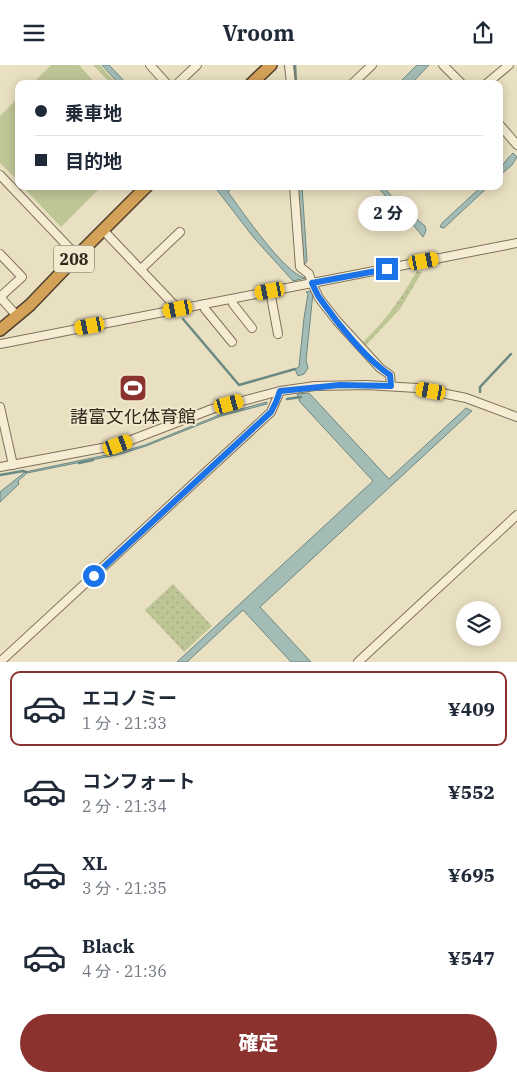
<!DOCTYPE html>
<html lang="ja">
<head>
<meta charset="utf-8">
<style>
	:root { --surface:#fff; --page:#f6f6f7; --text:#1f2937; --muted:#747a83; --line:#e0e1e3; --accent:#8b322f }
	body { margin:0; font-family:"IBM Plex Serif","Noto Sans JP",serif; background:var(--page); color:var(--text); height:100vh; display:flex; flex-direction:column; font-size:19px; white-space:nowrap }
	* { box-sizing:border-box; margin:0 }
	p { font-size:16px; color:var(--muted) }
	.icon { flex:none; width:28px; height:28px; fill:none; stroke:currentColor; stroke-width:2; stroke-linecap:round; stroke-linejoin:round }
	.map { position:relative; height:597px; overflow:hidden }
	.sheet { display:flex; flex-direction:column; background:var(--surface); flex:1 }
	.sheet>* { flex:none }
	.top-card { position:absolute; left:15px; top:15px; width:488px; height:110px; border-radius:10px; box-shadow:0 2px 12px #0003; display:grid; align-content:center; height:110px; padding:0 20px; background:var(--surface) }
	.tools { position:absolute; left:456px; top:536px; display:grid; gap:10px }
	.tools a { display:grid; place-items:center; width:45px; height:45px; border-radius:50%; background:var(--surface); box-shadow:0 2px 12px #0003; font-size:25px }
	.end { position:absolute; width:22px; height:22px; margin:-11px; border:6px solid #1a73e8; background:#fff; box-shadow:0 0 0 2px #fff }
	.from { border-radius:50% }
	.bubble { position:absolute; height:35px; border-radius:18px; background:var(--surface); box-shadow:0 2px 12px #0003; font-size:16px; font-weight:800; line-height:35px; text-align:center }
	.car { position:absolute; width:15px; height:30px; margin:-15px -8px; border-radius:6px; box-shadow:0 0 4px 1px #0007; background:linear-gradient(#f5c518 24%,#345 0 40%,#f5c518 0 76%,#345 0 86%,#f5c518 0) }
	.top-card b { display:flex; align-items:center; gap:18px; height:48px; font-size:19px }
	.top-card b+b { border-top:1px solid var(--line) }
	.top-card i { width:12px; height:12px; background:var(--text) }
	ul { padding:9px 0 0; list-style:none }
	li { display:flex; align-items:center; gap:15px; height:75px; margin:0 10px 8px; padding:0 10px; border:2px solid transparent; border-radius:10px }
	li div { flex:1 }
	li b { display:block; font-size:19px }
	li em { font-style:normal; font-weight:800 }
	li.active { border-color:var(--accent) }
	li>.icon { width:45px; height:45px; stroke-width:1.5 }
	.primary-button { display:flex; gap:10px; margin-top:auto; padding:10px 20px }
	.primary-button a { flex:1; height:58px; border-radius:30px; background:var(--accent); color:#fff; font-size:20px; font-weight:800; line-height:58px; text-align:center }
	header { display:flex; justify-content:space-between; align-items:center; height:65px; padding:0 20px; background:var(--surface); font-size:22px; font-weight:800 }
	.map>svg:first-child { display:block }
	.grass { fill:url(#grass-dots) }
	.forest { fill:url(#forest-firs) }
	.green { fill:#bfc696 }
	.water { fill:#a3bcb6; stroke:#6b8983 }
	.lines { fill:none; stroke-linecap:round; stroke-linejoin:round }
	.stream { stroke:#6b8983; stroke-width:2.5 }
	.minor-casing { stroke:#81705a; stroke-width:10 }
	.highway-casing { stroke:#4f3f2e; stroke-width:14 }
	.minor { stroke:#f5ecd3; stroke-width:8 }
	.highway { stroke:#d3a157; stroke-width:11 }
	.route { stroke:#1a73e8; stroke-width:6 }
	.labels { text-anchor:middle; dominant-baseline:central; stroke-width:4; stroke-linejoin:round; paint-order:stroke }
	.shield { fill:#f2e9cf; stroke:#6c6252; stroke-width:1 }
	.shield-label { font-size:16px; font-weight:bold; fill:#32281d }
	.poi-label { font-size:18px; fill:#32281d; stroke:#f2e9cf }
</style>
</head>
<body>
<header><svg class="icon" aria-label="menu" viewBox="0 0 24 24"><path d="M4 6h16M4 12h16M4 18h16"/></svg>Vroom<svg class="icon" aria-label="share" viewBox="0 0 24 24"><path d="M12 15V3M7 8l5-5 5 5M5 13v7h14v-7"/></svg></header>
<div class="map">
<svg width="517" height="597" viewBox="0 0 517 597">
	<defs>
		<pattern id="grass-dots" width="8" height="8" patternUnits="userSpaceOnUse" patternTransform="scale(1.25)"><rect width="8" height="8" fill="#bfc696"/><path d="M2 2h.1M6 6h.1" fill="none" stroke="#a5aa81" stroke-width="1.8" stroke-linecap="round"/></pattern>
		<pattern id="forest-firs" width="22" height="20" patternUnits="userSpaceOnUse" patternTransform="scale(1.25)"><rect width="22" height="20" fill="#bfc696"/><path d="M5 1l3.5 6h-7zM16 11l3.5 6h-7z" fill="#a5aa81"/></pattern>
	</defs>
	<rect width="100%" height="100%" fill="#e9dfc1"/>
	<g class="grass">
		<path d="M417,206l5,1 -22,37 -35,37 -3,-3c25,-24 37,-42 55,-72z"/>
		<polygon points="173,519 212,561 184,587 145,545"/>
	</g>
	<polygon class="forest" points="93,0 100,0 117,19 111,19"/>
	<g class="green">
		<polygon points="51,0 79,0 96,19 32,19"/>
		<polygon points="19,32 19,117 0,98 0,51"/>
		<polygon points="22,121 102,121 61,162"/>
	</g>
	<g class="water">
		<polygon points="102,0 109,0 127,19 119,19"/>
		<polygon points="417,0 429,0 411,19 398,19"/>
		<path d="M513,88l4,4 -5,8 -13,11c0,-8 8,-17 14,-23z"/>
		<path d="M214,121h19l-5,6c14,19 56,81 77,86l-12,3 -39,-43z"/>
		<polygon points="297,121 302,121 307,196 304,200 302,195"/>
		<polygon points="377,121 383,121 398,139 425,161 426,166 423,172 406,151 395,142"/>
		<polygon points="482,121 489,121 444,163 440,162 442,158"/>
		<polygon points="311,226 313,228 306,295 308,303 304,309 298,311 295,304 299,302 304,253 308,229 306,227"/>
		<polygon points="309,328 389,414 466,343 472,346 260,542 311,597 291,597 243,545 187,597 177,597 373,416 300,337 297,329"/>
		<polygon points="267,337 267,339 221,351 146,381 121,389 27,408 18,416 19,419 0,437 0,427 25,407 121,387 145,380 222,349"/>
	</g>
	<g class="lines">
		<g class="stream">
			<polyline points="295,0 296,19"/>
			<polyline points="183,254 239,320 295,304"/>
			<polyline points="480,327 480,322 511,289"/>
			<polyline points="287,334 301,332"/>
			<polyline points="79,398 93,395"/>
			<polyline points="0,410 23,406 26,407"/>
		</g>
		<defs>
			<g id="minor">
				<polyline points="150,0 167,19"/>
				<polyline points="289,0 291,19"/>
				<polyline points="443,0 462,19"/>
				<polyline points="177,19 197,0"/>
				<polyline points="352,19 372,0"/>
				<polyline points="486,19 509,0"/>
				<polyline points="499,59 517,80"/>
				<polyline points="0,110 77,191"/>
				<polyline points="294,121 300,202 309,209 312,218 319,233 337,256 380,303 390,310 391,321"/>
				<polyline points="103,165 178,244"/>
				<polyline points="0,189 22,212 0,232"/>
				<polyline points="141,204 180,167"/>
				<polyline points="270,226 278,269"/>
				<polyline points="0,232 17,251"/>
				<polyline points="232,234 233,239 252,263"/>
				<polyline points="205,239 205,244 232,277"/>
				<polyline points="0,279 517,178"/>
				<polyline points="0,342 13,400"/>
				<polyline points="0,402 118,380 212,344 280,326 315,321 366,320 417,323 466,333 517,352"/>
				<polyline points="0,597 271,347 280,326"/>
				<polyline points="358,597 517,450"/>
			</g>
			<g id="highway">
				<polyline points="251,19 271,0"/>
				<polyline points="0,265 30,240 77,191 147,121"/>
			</g>
		</defs>
		<use href="#minor" class="minor-casing"/>
		<use href="#highway" class="highway-casing"/>
		<use href="#minor" class="minor"/>
		<use href="#highway" class="highway"/>
	</g>
	<g class="lines">
		<path class="route" d="M94,511l177,-164 5,-10 4,-11 60,-6 51,1 -1,-11c-23,-15 -53,-52 -69,-75 -4,-5 -6,-11 -9,-17l75,-14"/>
	</g>
	<defs>
		<symbol id="stadium-square" viewBox="-11 -11 22 22"><rect x="-9" y="-9" width="18" height="18" rx="4" fill="#8b322f" stroke="#f2e9cf"/><path d="M0-5a6.5 5 0 1 0 0 10a6.5 5 0 1 0 0-10ZM-3.5-1.8h7v3.6h-7Z" fill="#fff"/></symbol>
	</defs>
	<g fill-rule="evenodd">
		<use href="#stadium-square" x="117" y="307" width="32" height="32"/>
	</g>
	<g class="labels">
		<rect class="shield" x="54" y="180.5" width="40" height="27" rx="4"/>
		<g class="shield-label">
			<text x="74" y="194">208</text>
		</g>
		<g class="poi-label">
			<text x="133" y="351">諸富文化体育館</text>
		</g>
	</g>
</svg>
<div class="tools">
<a><svg class="icon" aria-label="layers" viewBox="0 0 24 24"><path d="M12 4l9 5-9 5-9-5zM3 14l9 5 9-5"/></svg></a>
</div>
<i class="end from" style="left:94px;top:511px"></i>
<i class="end" style="left:387px;top:204px"></i>
<div class="bubble" style="left:358px;top:131px;width:60px">2 分</div>
<i class="car" style="left:424px;top:196px;rotate:79deg"></i>
<i class="car" style="left:270px;top:226px;rotate:259deg"></i>
<i class="car" style="left:178px;top:244px;rotate:259deg"></i>
<i class="car" style="left:90px;top:261px;rotate:259deg"></i>
<i class="car" style="left:431px;top:326px;rotate:280deg"></i>
<i class="car" style="left:229px;top:339px;rotate:75deg"></i>
<i class="car" style="left:118px;top:380px;rotate:70deg"></i>
<div class="top-card">
<b><i class="from"></i>乗車地</b>
<b><i></i>目的地</b>
</div>
</div>
<section class="sheet">
<ul>
<li class="active"><svg class="icon" aria-label="car" viewBox="0 0 24 24"><path d="M5 17H2v-5l4-1 3-4h7l3 4 3 1v5h-3M9 17h6M6 11h13"/><circle cx="7" cy="17" r="2"/><circle cx="17" cy="17" r="2"/></svg><div><b>エコノミー</b><p>1 分 · 21:33</p></div><em>¥409</em></li>
<li><svg class="icon" aria-label="car" viewBox="0 0 24 24"><path d="M5 17H2v-5l4-1 3-4h7l3 4 3 1v5h-3M9 17h6M6 11h13"/><circle cx="7" cy="17" r="2"/><circle cx="17" cy="17" r="2"/></svg><div><b>コンフォート</b><p>2 分 · 21:34</p></div><em>¥552</em></li>
<li><svg class="icon" aria-label="car" viewBox="0 0 24 24"><path d="M5 17H2v-5l4-1 3-4h7l3 4 3 1v5h-3M9 17h6M6 11h13"/><circle cx="7" cy="17" r="2"/><circle cx="17" cy="17" r="2"/></svg><div><b>XL</b><p>3 分 · 21:35</p></div><em>¥695</em></li>
<li><svg class="icon" aria-label="car" viewBox="0 0 24 24"><path d="M5 17H2v-5l4-1 3-4h7l3 4 3 1v5h-3M9 17h6M6 11h13"/><circle cx="7" cy="17" r="2"/><circle cx="17" cy="17" r="2"/></svg><div><b>Black</b><p>4 分 · 21:36</p></div><em>¥547</em></li>
</ul>
<div class="primary-button"><a>確定</a></div>
</section>
</body>
</html>
